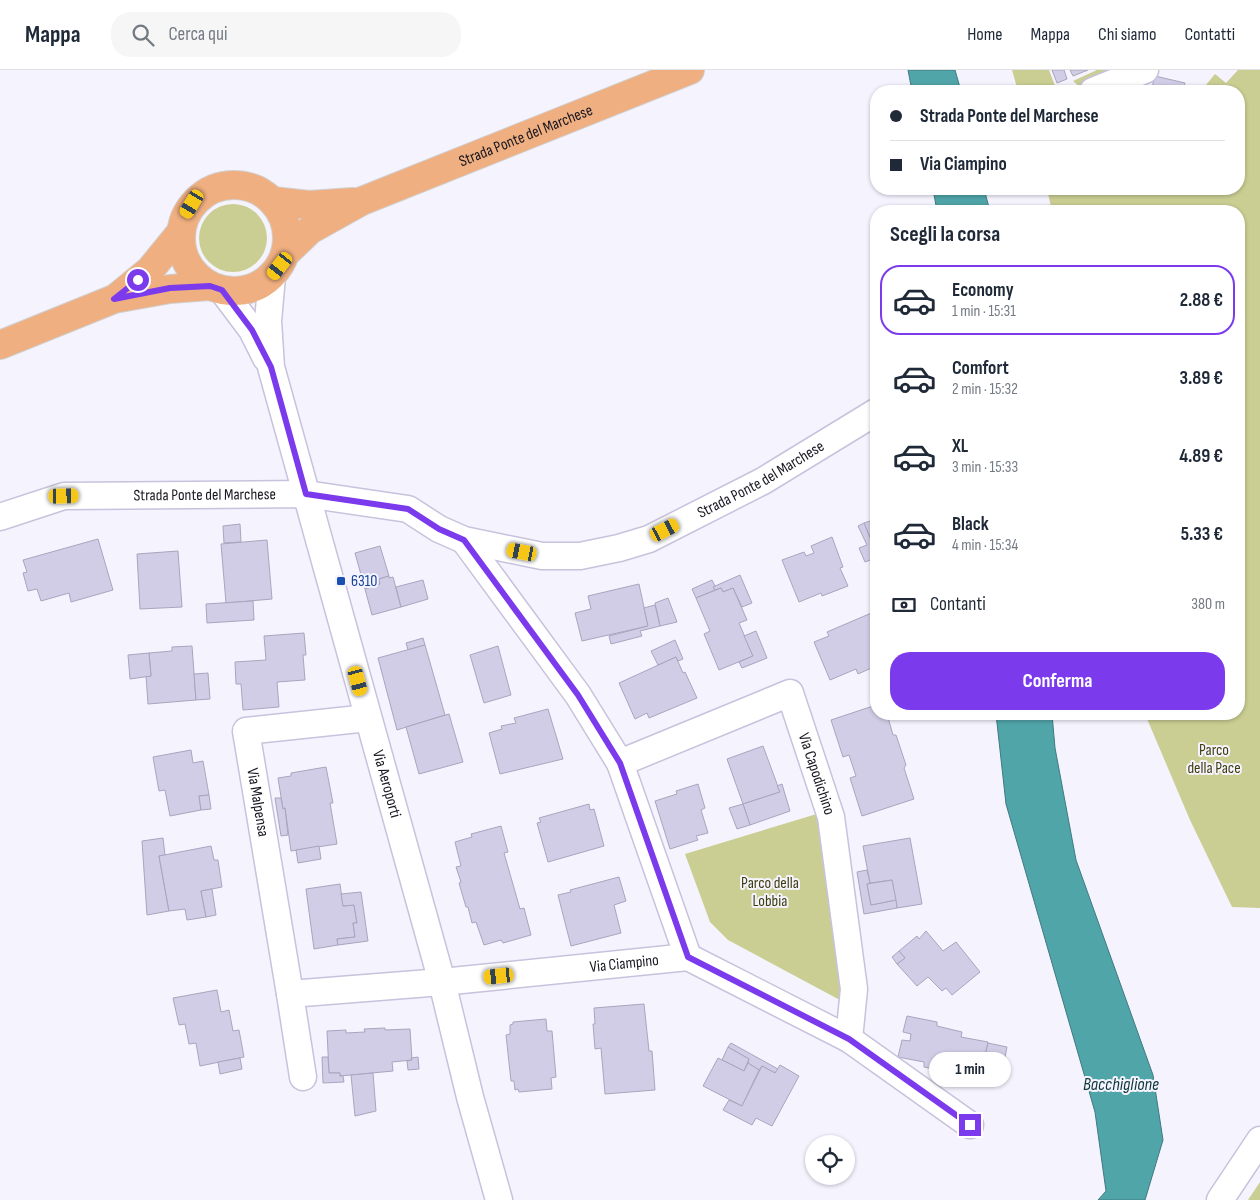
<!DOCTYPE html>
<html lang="it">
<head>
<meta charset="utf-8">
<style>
	:root { --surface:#fff; --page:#f6f6f7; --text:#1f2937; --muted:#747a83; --line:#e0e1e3; --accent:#7c3aed }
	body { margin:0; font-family:"Sofia Sans Condensed",sans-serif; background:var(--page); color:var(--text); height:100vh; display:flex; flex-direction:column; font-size:19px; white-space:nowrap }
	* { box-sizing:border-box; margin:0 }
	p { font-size:16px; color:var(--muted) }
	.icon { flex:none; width:28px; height:28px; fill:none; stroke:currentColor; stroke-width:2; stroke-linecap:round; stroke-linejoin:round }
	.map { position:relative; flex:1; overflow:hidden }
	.drawer { position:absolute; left:870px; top:135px; width:375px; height:515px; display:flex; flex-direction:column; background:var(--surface); border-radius:20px; box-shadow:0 1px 4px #0004 }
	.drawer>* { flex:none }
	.guide { position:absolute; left:870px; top:15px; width:375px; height:110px; border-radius:20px; box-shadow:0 1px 4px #0004; display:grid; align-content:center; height:110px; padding:0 20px; background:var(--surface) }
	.fabs { position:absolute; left:805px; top:1065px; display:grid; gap:10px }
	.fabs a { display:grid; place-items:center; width:50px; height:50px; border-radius:50%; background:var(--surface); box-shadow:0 1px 4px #0004; font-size:25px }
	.end { position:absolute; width:22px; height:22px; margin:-11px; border:6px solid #7c3aed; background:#fff; box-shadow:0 0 0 2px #fff }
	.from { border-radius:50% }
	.bubble { position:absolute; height:35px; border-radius:18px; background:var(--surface); box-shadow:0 1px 4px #0004; font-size:16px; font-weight:700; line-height:35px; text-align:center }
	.car { position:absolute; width:15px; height:30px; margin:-15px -8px; border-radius:6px; box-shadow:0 0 4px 1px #0007; background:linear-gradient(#f5c518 24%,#345 0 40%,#f5c518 0 76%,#345 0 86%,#f5c518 0) }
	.guide b { display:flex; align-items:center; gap:18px; height:48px; font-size:19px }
	.guide b+b { border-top:1px solid var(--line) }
	.guide i { width:12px; height:12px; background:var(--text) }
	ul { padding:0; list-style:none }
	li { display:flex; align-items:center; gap:15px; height:70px; margin:0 10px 8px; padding:0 10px; border:2px solid transparent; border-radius:20px }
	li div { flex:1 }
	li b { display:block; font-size:19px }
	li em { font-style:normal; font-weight:700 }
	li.active { border-color:var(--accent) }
	li>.icon { width:45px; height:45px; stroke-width:1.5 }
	h2 { padding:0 20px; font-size:22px; line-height:60px }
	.pay { display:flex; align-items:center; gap:12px; height:55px; padding:0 20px; font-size:19px }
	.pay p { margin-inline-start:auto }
	.button { display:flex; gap:10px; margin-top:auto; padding:10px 20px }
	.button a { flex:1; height:58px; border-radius:20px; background:var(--accent); color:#fff; font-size:20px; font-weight:700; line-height:58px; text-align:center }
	header { display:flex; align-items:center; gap:30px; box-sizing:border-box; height:70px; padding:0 25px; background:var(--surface); border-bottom:1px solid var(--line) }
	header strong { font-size:24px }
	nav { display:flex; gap:28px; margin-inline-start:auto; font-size:18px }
	.search { width:350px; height:45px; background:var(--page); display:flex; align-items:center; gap:12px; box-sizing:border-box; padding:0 18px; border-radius:20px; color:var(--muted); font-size:19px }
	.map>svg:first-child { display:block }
	.green { fill:#cace92 }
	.water { fill:#50a5a9; stroke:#407a80 }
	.building { fill:#d2cde7; stroke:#aaa4be }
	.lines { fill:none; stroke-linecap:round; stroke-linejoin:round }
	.minor-casing { stroke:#c8c2dd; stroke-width:29 }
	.major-casing { stroke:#d1d1d2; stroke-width:30 }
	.minor { stroke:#fff; stroke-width:26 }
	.major { stroke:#efaf80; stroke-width:28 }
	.route { stroke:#7c3aed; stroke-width:6 }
	.transit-dot { fill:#1a4fb4; stroke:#f5f3fe; stroke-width:2 }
	.labels { text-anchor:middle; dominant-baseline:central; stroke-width:4; stroke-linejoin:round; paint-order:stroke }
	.street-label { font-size:16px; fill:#191720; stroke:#f5f3fe }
	.transit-label { font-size:16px; fill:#164399; stroke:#f5f3fe; text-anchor:start }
	.park-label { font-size:16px; fill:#3d3f0f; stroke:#f5f3fe }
	.water-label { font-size:18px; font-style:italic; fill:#0d3739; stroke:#f5f3fe }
</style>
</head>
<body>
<header>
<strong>Mappa</strong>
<div class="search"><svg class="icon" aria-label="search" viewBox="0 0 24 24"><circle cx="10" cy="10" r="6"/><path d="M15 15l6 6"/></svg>Cerca qui</div>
<nav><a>Home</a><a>Mappa</a><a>Chi siamo</a><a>Contatti</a></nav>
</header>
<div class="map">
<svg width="1260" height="1130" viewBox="0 0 1260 1130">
	<rect width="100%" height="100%" fill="#f5f3fe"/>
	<g class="green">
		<polygon points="1012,0 1049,0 1057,21 1018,21"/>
		<polygon points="1097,0 1120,0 1081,18 1073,11"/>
		<polygon points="1238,0 1260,0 1260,838 1232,837 1190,750 1145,644 1239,644 1239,141 1052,141 1047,119 1239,119 1239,21 1201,21 1215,4 1226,13"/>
		<circle cx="233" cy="168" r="34"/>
		<polygon points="820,743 844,929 838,929 728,870 710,852 685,784"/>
		<polygon points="1260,1112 1260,1130 1248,1130"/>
	</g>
	<g class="water">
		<polygon points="908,0 955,0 961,21 912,21"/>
		<polygon points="933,119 984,119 990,141 937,141"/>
		<polygon points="996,644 1052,644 1055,678 1076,790 1153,1005 1163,1070 1145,1130 1098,1130 1106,1121 1095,1042 1006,734"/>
	</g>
	<g class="building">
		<polygon points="1052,0 1064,0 1067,9 1057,13"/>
		<polygon points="1070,0 1088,0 1073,6"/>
		<polygon points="1155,6 1185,13 1183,21 1151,21"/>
		<polygon points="876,449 876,482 864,453"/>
		<polygon points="864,453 876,482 876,492 875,492 873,489 865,492 859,478 867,475 858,456"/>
		<polygon points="240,454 241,472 224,473 223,456"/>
		<polygon points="832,467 843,497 840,498 848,516 822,526 821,523 799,532 782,490 804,482 806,486 814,483 811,476"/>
		<polygon points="98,469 113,520 71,532 69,523 41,531 37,519 28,521 23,503 27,502 23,490"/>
		<polygon points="267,470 272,529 226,533 221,474"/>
		<polygon points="380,476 389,506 379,509 380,514 365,519 355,483"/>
		<polygon points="178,481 182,537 140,539 137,484"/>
		<polygon points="740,505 752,533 742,537 733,518 723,522 721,518 715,520 713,517"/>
		<polygon points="389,506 389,508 393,507 401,537 372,545 365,519 380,514 379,509"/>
		<polygon points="423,510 428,529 401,537 396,517"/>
		<polygon points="712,510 715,516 713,517 715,520 696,528 692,519"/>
		<polygon points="639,514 648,556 582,571 575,543 591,539 588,526"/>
		<polygon points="721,518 723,522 733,518 747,550 739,553 753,586 719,600 704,564 710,561 696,528"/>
		<polygon points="668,528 677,552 660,556 655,533"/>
		<polygon points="253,531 254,550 207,553 206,534"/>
		<polygon points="655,535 660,556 640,561 642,566 611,574 609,566 648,556 644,538"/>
		<polygon points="876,541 876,596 858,604 856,599 830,610 814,572 829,566 827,562"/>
		<polygon points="756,561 767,588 742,598 739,592 753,586 744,566"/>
		<polygon points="304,563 306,585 303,585 305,610 277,612 279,637 243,640 241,614 236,614 235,592 266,590 264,566"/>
		<polygon points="423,568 425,575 408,580 406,573"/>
		<polygon points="675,570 683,589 678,591 676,587 658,595 651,581"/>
		<polygon points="425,575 445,645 397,660 378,588"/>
		<polygon points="192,576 196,630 148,634 146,606 151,606 149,583 172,581 172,577"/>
		<polygon points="498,576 511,625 484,633 470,585"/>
		<polygon points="149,583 151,606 130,609 128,585"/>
		<polygon points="676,587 683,603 685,602 697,628 649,648 647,643 635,649 619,613"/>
		<polygon points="208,603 210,629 196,630 194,604"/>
		<polygon points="876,635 876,644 887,644 893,665 896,665 906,695 904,698 914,729 862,746 850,708 856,706 849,685 843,687 831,650"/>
		<polygon points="548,639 563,689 500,704 489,663 502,659 501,656 516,653 514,648"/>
		<polygon points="449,644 463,692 419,704 406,657"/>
		<polygon points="763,676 780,722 743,734 727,689"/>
		<polygon points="191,680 193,693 203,691 209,725 199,726 201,740 170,746 165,720 159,721 153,687"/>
		<polygon points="326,697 333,733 330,733 337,774 291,781 285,738 283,739 278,708 291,706 291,703"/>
		<polygon points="698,714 705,738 701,740 708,763 696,766 698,770 670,779 655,731 677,724 676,721"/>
		<polygon points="782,714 790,741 750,755 743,734 780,722 777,716"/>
		<polygon points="209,725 211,739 201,740 199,726"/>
		<polygon points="275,728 281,728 283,739 285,738 288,765 281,766"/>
		<polygon points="589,734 590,740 594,739 604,776 548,792 537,753 541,752 539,748"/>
		<polygon points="743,734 750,755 737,759 729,738"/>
		<polygon points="501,756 508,782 504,783 520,839 524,838 531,865 503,873 501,870 484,875 476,852 472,853 468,837 466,837 459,813 461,812 456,797 461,796 455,772 472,767 471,764"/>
		<polygon points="163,768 165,785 159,786 169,841 147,845 142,771"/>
		<polygon points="910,768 922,834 897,838 892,810 870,813 863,776"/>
		<polygon points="211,776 214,790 218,790 222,817 201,821 206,847 187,850 185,839 169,841 159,786"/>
		<polygon points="319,776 321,789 298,793 296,780"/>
		<polygon points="867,800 870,813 867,814 871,835 896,830 897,838 864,844 857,802"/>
		<polygon points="619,807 626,831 614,835 621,863 571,876 558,825 571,822 570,820"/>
		<polygon points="892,810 896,830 871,835 867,814"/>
		<polygon points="340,814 343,836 354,835 357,853 353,853 355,867 337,869 338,875 314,879 306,819"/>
		<polygon points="212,819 216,845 206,847 201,821"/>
		<polygon points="361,822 368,871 338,875 337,869 355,867 353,853 357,853 354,835 343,836 341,824"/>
		<polygon points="926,861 943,881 956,872 980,902 952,925 946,918 942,921 928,907 917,916 897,894 905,888 899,881 917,866 919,869"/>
		<polygon points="899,881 905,888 897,894 892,887"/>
		<polygon points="217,920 221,942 229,940 233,961 239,960 244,987 200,996 196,973 189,974 185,954 179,955 173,928"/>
		<polygon points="644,934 649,981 652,981 655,1020 605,1024 601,978 595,979 593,954 595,954 594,938"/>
		<polygon points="907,946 937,952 937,956 962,962 961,967 988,972 980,1009 962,1006 961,1010 947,1006 948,1002 924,997 924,992 898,987 902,970 910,971 911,964 903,962"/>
		<polygon points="546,949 547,961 552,961 556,1007 551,1008 552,1019 519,1022 518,1019 515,1020 514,1011 511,1011 506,965 510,964 510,955 513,954 513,952"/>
		<polygon points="385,958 385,960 410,959 412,990 392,992 393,1001 340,1006 340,1003 329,1003 327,961 346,960 346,963 365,962 364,959"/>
		<polygon points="731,973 778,999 775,1003 762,996 759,1000 748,993 749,989 728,977"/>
		<polygon points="988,973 1007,977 1002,1002 982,998"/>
		<polygon points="728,977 749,989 744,1001 722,990"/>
		<polygon points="322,987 328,987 329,1003 340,1003 340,1006 343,1006 344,1012 323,1013"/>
		<polygon points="418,987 419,999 408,1000 407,991 412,990 411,988"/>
		<polygon points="240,988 242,999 220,1004 218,992"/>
		<polygon points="718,988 744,1001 748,993 759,1000 742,1036 703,1016"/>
		<polygon points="780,995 799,1006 772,1056 756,1048 752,1055 723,1040 729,1030 742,1036 762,996 775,1003"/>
		<polygon points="373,1003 376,1041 355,1046 351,1005"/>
	</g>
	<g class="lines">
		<defs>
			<g id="minor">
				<polyline points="1093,21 1145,0"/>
				<path id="s1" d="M272,206l-4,45 3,46 171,615 28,115 29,103"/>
				<polyline points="222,220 252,260 266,288"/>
				<path id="s2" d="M0,447l64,-21 242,-2 102,15 31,20 25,11 78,16h38l39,-8 30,-9 114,-58 113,-69"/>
				<polyline points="464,470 578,625 620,693 688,887"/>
				<path id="s3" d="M368,648l-122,13 44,263 152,-12 246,-25 161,82 121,86"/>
				<path id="s4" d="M620,693l170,-70 41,124 23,172 -5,50"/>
				<polyline points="290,924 303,1007"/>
				<polyline points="1220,1130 1260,1070"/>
			</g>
			<g id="major">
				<circle cx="234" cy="168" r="53"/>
				<polyline points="273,131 309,135 353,132"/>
				<path id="s5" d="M286,183l24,-23 52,-29 328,-131"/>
				<polyline points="117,227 150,200 181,162"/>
				<polyline points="0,275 114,229 170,219 210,216"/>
			</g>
		</defs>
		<use href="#minor" class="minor-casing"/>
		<use href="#major" class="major-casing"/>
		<use href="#minor" class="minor"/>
		<use href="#major" class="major"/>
	</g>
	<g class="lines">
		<polyline class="route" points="138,210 114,229 170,218 210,216 222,220 252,260 271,297 306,424 408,439 439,459 464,470 578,625 620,693 688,887 849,969 970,1055"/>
	</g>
	<rect class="transit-dot" x="336" y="506" width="10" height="10" rx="2.5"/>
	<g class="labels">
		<g class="street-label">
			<text stroke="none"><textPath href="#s5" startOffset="269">Strada Ponte del Marchese</textPath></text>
			<text stroke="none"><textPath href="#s2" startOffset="792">Strada Ponte del Marchese</textPath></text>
			<text stroke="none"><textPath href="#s2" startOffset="208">Strada Ponte del Marchese</textPath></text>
			<text stroke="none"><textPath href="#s4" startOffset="269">Via Capodichino</textPath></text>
			<text stroke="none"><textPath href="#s1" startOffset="524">Via Aeroporti</textPath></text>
			<text stroke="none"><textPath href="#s3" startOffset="195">Via Malpensa</textPath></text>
			<text stroke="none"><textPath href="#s3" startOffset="725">Via Ciampino</textPath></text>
		</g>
		<g class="transit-label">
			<text x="351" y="511">6310</text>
		</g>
		<g class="park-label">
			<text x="1214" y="680">Parco<tspan x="1214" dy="18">della Pace</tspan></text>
			<text x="770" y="813">Parco della<tspan x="770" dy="18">Lobbia</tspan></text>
		</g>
		<g class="water-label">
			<text x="1121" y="1014">Bacchiglione</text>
		</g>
	</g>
</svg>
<div class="fabs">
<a><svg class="icon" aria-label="locate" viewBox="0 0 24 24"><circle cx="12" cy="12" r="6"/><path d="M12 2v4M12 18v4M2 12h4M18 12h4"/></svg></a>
</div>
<i class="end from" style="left:138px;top:210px"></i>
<i class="end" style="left:970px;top:1055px"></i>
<div class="bubble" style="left:929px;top:982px;width:82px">1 min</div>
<i class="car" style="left:192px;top:134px;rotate:211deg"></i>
<i class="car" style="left:280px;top:196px;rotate:218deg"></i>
<i class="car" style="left:64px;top:426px;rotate:89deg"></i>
<i class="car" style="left:665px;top:460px;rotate:63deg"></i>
<i class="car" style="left:522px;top:482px;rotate:281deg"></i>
<i class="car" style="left:358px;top:611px;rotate:165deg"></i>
<i class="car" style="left:499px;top:906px;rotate:264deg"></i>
<div class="guide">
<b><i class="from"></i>Strada Ponte del Marchese</b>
<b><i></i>Via Ciampino</b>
</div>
<section class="drawer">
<h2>Scegli la corsa</h2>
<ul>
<li class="active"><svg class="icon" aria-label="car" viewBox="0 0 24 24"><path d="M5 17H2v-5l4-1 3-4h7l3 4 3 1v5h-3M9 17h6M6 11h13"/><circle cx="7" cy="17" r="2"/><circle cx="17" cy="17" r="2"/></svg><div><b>Economy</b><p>1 min · 15:31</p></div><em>2.88 €</em></li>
<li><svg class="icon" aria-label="car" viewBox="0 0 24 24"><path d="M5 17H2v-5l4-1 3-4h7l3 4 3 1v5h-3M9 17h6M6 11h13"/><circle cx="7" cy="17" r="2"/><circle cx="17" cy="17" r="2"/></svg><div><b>Comfort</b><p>2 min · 15:32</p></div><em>3.89 €</em></li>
<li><svg class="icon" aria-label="car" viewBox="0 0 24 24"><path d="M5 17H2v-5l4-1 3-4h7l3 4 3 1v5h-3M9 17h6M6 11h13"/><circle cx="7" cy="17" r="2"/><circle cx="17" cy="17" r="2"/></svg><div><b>XL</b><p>3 min · 15:33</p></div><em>4.89 €</em></li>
<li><svg class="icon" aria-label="car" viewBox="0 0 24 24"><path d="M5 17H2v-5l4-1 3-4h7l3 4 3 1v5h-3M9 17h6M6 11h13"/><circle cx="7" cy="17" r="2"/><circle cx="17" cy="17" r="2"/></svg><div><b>Black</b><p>4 min · 15:34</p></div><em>5.33 €</em></li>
</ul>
<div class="pay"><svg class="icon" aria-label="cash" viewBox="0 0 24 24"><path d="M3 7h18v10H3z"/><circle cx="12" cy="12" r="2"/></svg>Contanti<p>380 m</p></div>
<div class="button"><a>Conferma</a></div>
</section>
</div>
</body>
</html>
